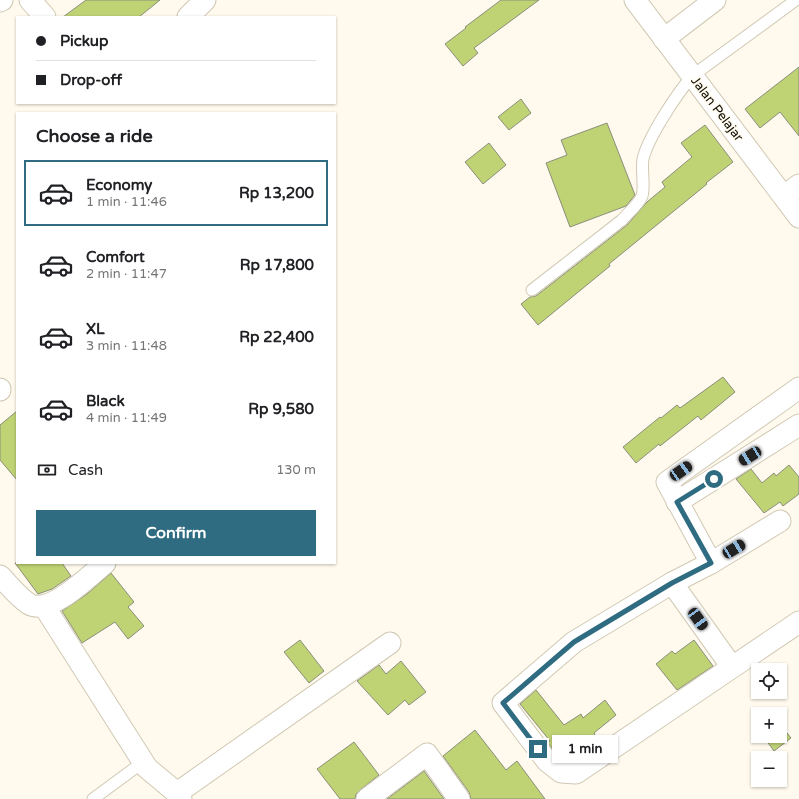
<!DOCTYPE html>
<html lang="en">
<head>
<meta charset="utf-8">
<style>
	:root { --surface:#fff; --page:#f6f6f6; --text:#202124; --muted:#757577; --line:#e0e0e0; --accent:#2f6c82 }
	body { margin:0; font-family:"Varela Round",sans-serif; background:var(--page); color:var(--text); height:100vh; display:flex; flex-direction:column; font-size:15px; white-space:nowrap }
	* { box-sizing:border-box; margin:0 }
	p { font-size:13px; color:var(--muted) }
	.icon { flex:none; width:22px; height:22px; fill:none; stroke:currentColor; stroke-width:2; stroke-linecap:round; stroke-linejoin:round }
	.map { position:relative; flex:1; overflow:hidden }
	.details { position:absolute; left:16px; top:112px; width:320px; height:452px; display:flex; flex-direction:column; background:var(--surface); border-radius:0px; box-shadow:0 1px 3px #0004 }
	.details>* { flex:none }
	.banner { position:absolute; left:16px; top:16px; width:320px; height:88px; border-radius:0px; box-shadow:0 1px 3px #0004; display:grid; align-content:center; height:88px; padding:0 20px; background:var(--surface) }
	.fabs { position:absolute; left:751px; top:663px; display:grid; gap:8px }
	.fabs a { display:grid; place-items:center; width:36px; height:36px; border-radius:0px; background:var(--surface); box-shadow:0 1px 3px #0004; font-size:20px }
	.end { position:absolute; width:18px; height:18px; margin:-9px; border:5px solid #2f6c82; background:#fff; box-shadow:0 0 0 2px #fff }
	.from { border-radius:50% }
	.bubble { position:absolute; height:28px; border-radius:0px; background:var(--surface); box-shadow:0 1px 3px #0004; font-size:13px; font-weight:800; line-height:28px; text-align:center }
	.car { position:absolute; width:12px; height:24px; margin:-12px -6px; border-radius:5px; box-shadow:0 0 3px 1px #0007; background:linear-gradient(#222 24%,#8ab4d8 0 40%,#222 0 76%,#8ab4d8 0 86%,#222 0) }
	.banner b { display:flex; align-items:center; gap:14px; height:38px; font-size:15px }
	.banner b+b { border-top:1px solid var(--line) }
	.banner i { width:10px; height:10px; background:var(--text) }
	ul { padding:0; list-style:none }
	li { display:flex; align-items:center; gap:12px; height:66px; margin:0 8px 6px; padding:0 12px; border:2px solid transparent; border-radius:0px }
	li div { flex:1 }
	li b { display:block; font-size:15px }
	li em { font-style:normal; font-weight:800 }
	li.current { border-color:var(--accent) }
	li>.icon { width:36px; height:36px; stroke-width:1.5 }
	h2 { padding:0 20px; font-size:18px; line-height:48px }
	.pay { display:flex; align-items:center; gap:10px; height:44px; padding:0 20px; font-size:15px }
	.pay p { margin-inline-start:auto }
	.cta { display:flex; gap:8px; margin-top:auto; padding:8px 20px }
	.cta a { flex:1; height:46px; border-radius:0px; background:var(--accent); color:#fff; font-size:16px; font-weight:800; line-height:46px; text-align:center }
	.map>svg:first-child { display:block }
	.building { fill:#bfd274; stroke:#8a8f7b }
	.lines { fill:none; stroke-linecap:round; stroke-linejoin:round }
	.lane-casing { stroke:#d0c9b4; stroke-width:13 }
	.street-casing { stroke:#d0c9b4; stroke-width:23 }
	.lane { stroke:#fff; stroke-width:11 }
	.street { stroke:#fff; stroke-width:21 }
	.route { stroke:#2f6c82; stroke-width:5 }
	.labels { text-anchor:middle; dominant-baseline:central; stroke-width:3; stroke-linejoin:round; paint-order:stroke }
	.street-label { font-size:13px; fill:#0d0b05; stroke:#fffaed }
</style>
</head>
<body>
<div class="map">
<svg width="799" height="799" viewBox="0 0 799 799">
	<rect width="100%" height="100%" fill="#fffaed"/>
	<g class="building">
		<polygon points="86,0 160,0 139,17 63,17"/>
		<polygon points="501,0 539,0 474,48 478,53 463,66 445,44 466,28 465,27"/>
		<polygon points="799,67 799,136 780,112 760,128 745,109"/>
		<polygon points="521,99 531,113 509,130 498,117"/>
		<polygon points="607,123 635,195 626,206 570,227 546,163 567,155 561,140"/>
		<polygon points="705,125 733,162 706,183 707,184 609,264 610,266 538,325 521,304 530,297 536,296 627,225 647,202 665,187 662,182 692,157 681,143"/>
		<polygon points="489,143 506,165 483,184 465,162"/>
		<polygon points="723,377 735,392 701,420 698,416 660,446 659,444 636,463 623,447 660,417 661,418 677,405 680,408"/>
		<polygon points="17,411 17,480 0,460 0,425"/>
		<polygon points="789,465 799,477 799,494 783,506 780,502 764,513 736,479 751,469 762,483 774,473 776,476"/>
		<polygon points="15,563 62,563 71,576 52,589 38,594"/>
		<polygon points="111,573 134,602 128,607 144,626 128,639 115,622 82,643 62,611 87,594"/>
		<polygon points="300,640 324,671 309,683 284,652"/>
		<polygon points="694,640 713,666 677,690 656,664 672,651 675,654"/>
		<polygon points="401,661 426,692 409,705 405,700 388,715 357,681 379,665 386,674"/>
		<polygon points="536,690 564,725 581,714 583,718 605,700 616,715 594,733 596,737 577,750 582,755 573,761 566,760 556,753 548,743 550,741 520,704"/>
		<polygon points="780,724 791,738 774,751 763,736 780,736"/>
		<polygon points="475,730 506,770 517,761 545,799 471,799 469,792 443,756"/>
		<polygon points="354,742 379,775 360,790 356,794 355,799 340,799 317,769"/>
		<polygon points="424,771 444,799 387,799"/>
	</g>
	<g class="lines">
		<defs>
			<g id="lane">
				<path d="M532,290l90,-70c6,-7 17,-16 20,-24 3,-10 -1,-27 1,-37 5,-22 34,-65 49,-83l104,-76"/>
				<polyline points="93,799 135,768 147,768"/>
			</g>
			<g id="street">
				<polyline points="30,0 45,17"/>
				<polyline points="635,0 799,217"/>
				<polyline points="0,1 2,0"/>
				<polyline points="188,17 205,0"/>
				<polyline points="664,39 715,0"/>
				<polyline points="784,196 799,185"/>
				<polyline points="0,390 0,389"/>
				<polyline points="677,502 799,425"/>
				<polyline points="711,563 667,482 799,388"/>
				<path d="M0,576c9,9 18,21 29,28 21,12 60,-28 76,-41"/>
				<polyline points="672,583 574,642 503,703 547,761 561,772 576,773 799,622"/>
				<polyline points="44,606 147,768 177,793 181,799"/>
				<polyline points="732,667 672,583 711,563 780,521"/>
				<polyline points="177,793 390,643"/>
				<polyline points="367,799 427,754 459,799"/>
			</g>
		</defs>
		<use href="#lane" class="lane-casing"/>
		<use href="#street" class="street-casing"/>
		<use href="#lane" class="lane"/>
		<use href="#street" class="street"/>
	</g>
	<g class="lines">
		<polyline class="route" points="538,749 503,703 574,642 672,583 711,563 677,502 714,479"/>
	</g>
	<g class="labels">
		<g class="street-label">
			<text transform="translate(717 109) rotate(53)">Jalan Pelajar</text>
		</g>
	</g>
</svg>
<div class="fabs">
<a><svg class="icon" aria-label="locate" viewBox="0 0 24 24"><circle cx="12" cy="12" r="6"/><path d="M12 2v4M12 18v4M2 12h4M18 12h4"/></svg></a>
<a>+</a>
<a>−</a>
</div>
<i class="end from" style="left:714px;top:479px"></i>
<i class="end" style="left:538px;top:749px"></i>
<div class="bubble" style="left:552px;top:735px;width:66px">1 min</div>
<i class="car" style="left:750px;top:456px;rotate:238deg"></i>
<i class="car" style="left:681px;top:471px;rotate:55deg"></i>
<i class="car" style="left:734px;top:549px;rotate:59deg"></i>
<i class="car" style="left:698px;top:619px;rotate:144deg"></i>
<div class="banner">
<b><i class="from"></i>Pickup</b>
<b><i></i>Drop-off</b>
</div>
<section class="details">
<h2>Choose a ride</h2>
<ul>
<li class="current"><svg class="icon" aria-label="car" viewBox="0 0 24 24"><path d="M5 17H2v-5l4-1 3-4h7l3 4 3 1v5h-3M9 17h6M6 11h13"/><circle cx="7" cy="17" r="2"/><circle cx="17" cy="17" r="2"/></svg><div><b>Economy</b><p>1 min · 11:46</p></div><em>Rp 13,200</em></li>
<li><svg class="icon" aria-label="car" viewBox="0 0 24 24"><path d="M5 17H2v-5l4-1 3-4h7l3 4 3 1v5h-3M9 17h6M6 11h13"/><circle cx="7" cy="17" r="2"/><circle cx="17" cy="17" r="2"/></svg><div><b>Comfort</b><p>2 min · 11:47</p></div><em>Rp 17,800</em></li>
<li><svg class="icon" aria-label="car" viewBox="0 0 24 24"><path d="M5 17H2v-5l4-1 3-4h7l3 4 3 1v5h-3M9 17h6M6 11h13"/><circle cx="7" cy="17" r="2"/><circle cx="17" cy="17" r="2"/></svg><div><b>XL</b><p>3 min · 11:48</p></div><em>Rp 22,400</em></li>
<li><svg class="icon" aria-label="car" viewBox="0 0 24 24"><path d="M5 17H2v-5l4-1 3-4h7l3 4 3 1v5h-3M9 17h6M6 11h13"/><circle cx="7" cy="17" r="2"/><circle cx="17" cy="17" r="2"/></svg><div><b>Black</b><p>4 min · 11:49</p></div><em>Rp 9,580</em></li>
</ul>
<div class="pay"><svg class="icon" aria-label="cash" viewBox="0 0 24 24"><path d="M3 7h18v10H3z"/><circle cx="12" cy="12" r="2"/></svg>Cash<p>130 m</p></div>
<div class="cta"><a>Confirm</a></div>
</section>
</div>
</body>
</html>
